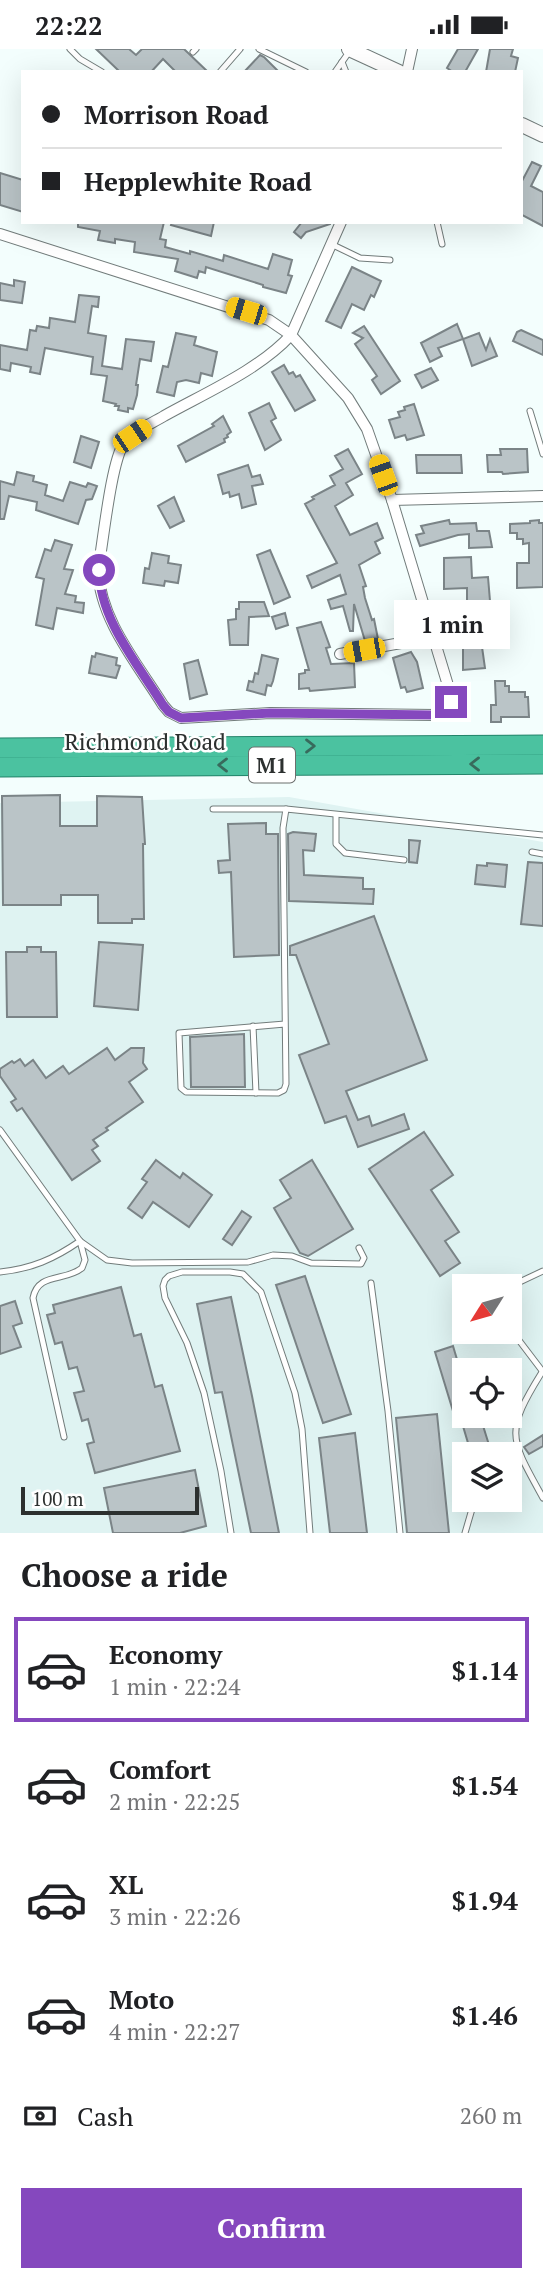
<!DOCTYPE html>
<html lang="en">
<head>
<meta charset="utf-8">
<style>
	:root { --surface:#fff; --page:#f6f6f6; --text:#202124; --muted:#757577; --line:#e0e0e0; --accent:#8548be }
	body { margin:0; font-family:"PT Serif",serif; background:var(--page); color:var(--text); height:100vh; display:flex; flex-direction:column; font-size:26px; white-space:nowrap }
	* { box-sizing:border-box; margin:0 }
	p { font-size:23px; color:var(--muted) }
	.icon { flex:none; width:38px; height:38px; fill:none; stroke:currentColor; stroke-width:2; stroke-linecap:round; stroke-linejoin:round }
	.map { position:relative; height:1484px; overflow:hidden }
	.drawer { display:flex; flex-direction:column; background:var(--surface); flex:1 }
	.drawer>* { flex:none }
	.hud { position:absolute; left:21px; top:21px; width:502px; height:154px; border-radius:0px; box-shadow:0 7px 28px #0002; display:grid; align-content:center; height:154px; padding:0 21px; background:var(--surface) }
	.needle { width:46px; rotate:233deg }
	.tools { position:absolute; left:452px; top:1225px; display:grid; gap:14px }
	.tools a { display:grid; place-items:center; width:70px; height:70px; border-radius:0px; background:var(--surface); box-shadow:0 7px 28px #0002; font-size:35px }
	.scale { position:absolute; left:21px; bottom:18px; width:178px; box-sizing:border-box; padding-left:7px; border:4px solid #2c302f; border-top:0; font-size:19px; line-height:24px; white-space:nowrap; color:#2c302f; -webkit-text-stroke:5px #fff; paint-order:stroke }
	.end { position:absolute; width:32px; height:32px; margin:-16px; border:9px solid #8548be; background:#fff; box-shadow:0 0 0 4px #fff }
	.from { border-radius:50% }
	.bubble { position:absolute; height:49px; border-radius:0px; background:var(--surface); box-shadow:0 7px 28px #0002; font-size:23px; font-weight:700; line-height:49px; text-align:center }
	.car { position:absolute; width:21px; height:42px; margin:-21px -10px; border-radius:9px; box-shadow:0 0 5px 2px #0007; background:linear-gradient(#f5c518 24%,#345 0 40%,#f5c518 0 76%,#345 0 86%,#f5c518 0) }
	.hud b { display:flex; align-items:center; gap:24px; height:66px; font-size:26px }
	.hud b+b { border-top:2px solid var(--line) }
	.hud i { width:18px; height:18px; background:var(--text) }
	ul { padding:0; list-style:none }
	li { display:flex; align-items:center; gap:21px; height:105px; margin:0 14px 10px; padding:0 7px; border:4px solid transparent; border-radius:0px }
	li div { flex:1 }
	li b { display:block; font-size:26px }
	li em { font-style:normal; font-weight:700 }
	li.active { border-color:var(--accent) }
	li>.icon { width:63px; height:63px; stroke-width:1.5 }
	h2 { padding:0 21px; font-size:32px; line-height:84px }
	.pay { display:flex; align-items:center; gap:18px; height:77px; padding:0 21px; font-size:26px }
	.pay p { margin-inline-start:auto }
	.primary-button { display:flex; gap:14px; margin-top:auto; padding:14px 21px }
	.primary-button a { flex:1; height:80px; border-radius:0px; background:var(--accent); color:#fff; font-size:28px; font-weight:700; line-height:80px; text-align:center }
	.status { display:flex; justify-content:space-between; align-items:center; height:49px; padding:0 35px; background:var(--surface); direction:ltr }
	.status svg { height:19px; fill:currentColor }
	.map>svg:first-child { display:block }
	.built { fill:#dff3f2; fill-rule:evenodd }
	.building { fill:#bac4c7; stroke:#7b8487; stroke-width:2 }
	.lines { fill:none; stroke-linecap:round; stroke-linejoin:round }
	.service-casing { stroke:#727c7b; stroke-width:7 }
	.minor-casing { stroke:#727c7b; stroke-width:12 }
	.tertiary-casing { stroke:#727c7b; stroke-width:16 }
	.trunk-casing { stroke:#23846a; stroke-width:21 }
	.service { stroke:#fff; stroke-width:5 }
	.minor { stroke:#fff; stroke-width:10 }
	.tertiary { stroke:#fff; stroke-width:14 }
	.trunk { stroke:#4bc2a0; stroke-width:19 }
	.oneway { stroke:#386a5c }
	.route { stroke:#8548be; stroke-width:9 }
	.labels { text-anchor:middle; dominant-baseline:central; stroke-width:5; stroke-linejoin:round; paint-order:stroke }
	.shield { fill:#fff; stroke:#6b6e6d; stroke-width:2 }
	.shield-label { font-size:21px; font-weight:bold; fill:#2c302f }
	.street-label { font-size:23px; fill:#2c302f; stroke:#fff }
</style>
</head>
<body>
<div class="status"><b>22:22</b><svg viewBox="0 0 49 12"><path d="M0 12V9h3v3zM5 12V6h3v6zM10 12V3h3v9zM15 12V0h3v12zM26 1h20v11H26zM47 4h2v5h-2z"/></svg></div>
<div class="map">
<svg width="543" height="1484" viewBox="0 0 543 1484">
	<rect width="100%" height="100%" fill="#f3fefd"/>
	<path class="built" d="M289,748l254,45v691h-543v-730zM464,1237h45v46h-45zM464,1321h45v46h-45zM464,1405h45v46h-45z"/>
	<g class="building">
		<polygon points="96,0 129,0 136,6 142,0 184,0 208,23 176,23 163,10 151,23 120,23"/>
		<polygon points="458,0 478,0 465,23 453,23 447,19"/>
		<polygon points="490,0 513,0 511,7 518,9 515,23 486,23"/>
		<polygon points="260,6 264,8 279,23 244,23"/>
		<polygon points="532,113 541,117 531,137 543,143 543,177 522,166 522,132"/>
		<polygon points="0,124 23,131 23,163 0,156"/>
		<polygon points="78,173 164,173 160,190 166,191 165,198 190,205 190,202 223,212 224,206 268,220 273,205 292,211 288,226 292,227 286,244 263,238 263,236 206,218 205,224 199,222 197,229 175,222 178,210 134,203 135,193 115,190 115,194 98,191 100,182 78,178"/>
		<polygon points="172,173 214,173 211,187 171,176"/>
		<polygon points="302,173 330,173 330,175 306,183 301,189 294,183"/>
		<polygon points="352,218 381,232 374,248 371,246 364,261 352,255 341,279 326,272"/>
		<polygon points="14,231 25,233 22,254 0,251 0,234 14,237"/>
		<polygon points="79,246 99,248 98,258 92,257 88,284 106,287 102,317 122,320 126,290 154,293 151,312 140,310 136,336 138,336 137,346 133,360 128,359 128,363 118,361 119,357 115,357 116,355 103,352 107,327 91,325 93,308 45,299 40,325 30,323 31,318 11,314 10,322 0,320 0,296 27,301 30,281 36,282 37,277 49,279 50,269 75,273"/>
		<polygon points="457,275 463,290 438,299 442,307 430,313 421,294"/>
		<polygon points="364,277 400,332 381,345 372,331 377,327 355,295 363,289 353,284"/>
		<polygon points="521,281 543,291 543,306 513,292 517,283"/>
		<polygon points="176,284 196,288 194,296 217,303 212,327 201,324 199,334 186,331 177,333 174,347 157,343 163,317 168,318"/>
		<polygon points="479,284 486,301 490,290 497,307 472,317 463,290"/>
		<polygon points="284,316 289,325 293,323 296,328 300,326 315,351 295,362 272,323"/>
		<polygon points="431,319 438,331 422,339 415,326"/>
		<polygon points="269,354 276,369 271,372 281,391 265,401 249,364"/>
		<polygon points="414,355 424,386 407,391 405,386 395,389 389,371 400,368 398,363 405,361 404,358"/>
		<polygon points="223,367 231,383 227,386 228,388 224,390 225,393 186,413 178,397 214,377 212,375"/>
		<polygon points="81,387 99,393 91,419 74,413"/>
		<polygon points="348,400 362,425 346,434 353,446 335,457 350,486 377,474 383,489 375,493 380,504 359,516 366,537 363,538 365,549 372,571 374,570 378,590 365,592 354,555 353,582 350,582 343,557 331,560 328,551 346,545 340,526 312,539 307,527 337,514 305,455 314,450 312,448 335,436 330,427 343,420 335,407"/>
		<polygon points="500,400 527,400 528,423 503,425 502,423 488,423 487,406 501,406"/>
		<polygon points="416,406 461,406 462,424 417,424"/>
		<polygon points="248,416 252,428 260,426 263,435 252,437 256,455 242,459 239,445 230,448 229,443 223,445 218,426"/>
		<polygon points="17,423 34,427 33,432 47,436 45,446 63,452 70,433 86,438 88,434 97,437 92,450 86,451 78,475 36,461 37,453 9,447 4,470 0,470 0,432 14,436"/>
		<polygon points="174,448 184,472 170,479 158,457"/>
		<polygon points="449,471 450,475 476,474 477,482 489,482 492,498 469,499 469,485 458,486 420,497 416,486 424,484 421,477"/>
		<polygon points="539,471 539,474 543,474 543,538 517,539 517,514 529,514 529,494 523,495 523,490 517,490 517,484 510,484 510,475 530,474 530,472"/>
		<polygon points="55,491 72,496 64,520 73,521 65,545 76,547 75,553 84,554 83,564 57,559 53,580 36,576 44,530 36,528 45,500 51,502"/>
		<polygon points="270,501 290,548 274,555 257,506"/>
		<polygon points="152,504 169,507 168,514 181,516 178,534 165,532 164,537 143,534 145,519 149,520"/>
		<polygon points="471,508 472,529 488,528 490,552 502,552 502,563 509,563 509,572 496,573 497,597 482,598 485,619 463,621 463,598 467,597 467,539 444,540 444,509"/>
		<polygon points="239,553 264,553 269,567 249,568 248,596 230,596 228,571 236,570 236,560 239,560"/>
		<polygon points="285,564 288,576 276,580 272,568"/>
		<polygon points="321,573 330,598 326,599 331,615 354,614 355,638 310,642 309,639 299,640 299,625 305,624 305,621 309,621 297,579"/>
		<polygon points="411,603 417,613 423,639 407,643 405,638 401,639 393,609"/>
		<polygon points="96,604 117,609 116,616 120,617 116,629 89,624 92,607 95,608"/>
		<polygon points="262,606 278,610 273,632 271,637 267,636 265,646 247,641 249,632 253,633 255,624 258,625"/>
		<polygon points="198,611 207,645 190,650 184,615"/>
		<polygon points="495,632 505,632 505,637 509,637 509,643 525,643 525,648 528,648 529,668 501,668 501,673 491,673 491,656 496,656"/>
		<polygon points="60,746 60,777 97,777 97,747 142,748 145,795 143,795 144,870 132,870 132,874 98,874 98,846 61,846 61,856 3,856 2,747"/>
		<polygon points="266,774 266,785 278,785 279,906 234,908 231,823 219,824 218,812 230,811 228,775"/>
		<polygon points="293,783 316,785 314,802 303,801 304,826 363,829 363,840 374,840 373,855 289,852 288,785"/>
		<polygon points="409,791 420,792 417,814 409,813"/>
		<polygon points="528,813 543,814 543,877 521,875"/>
		<polygon points="487,814 507,816 505,838 475,835 477,816 487,817"/>
		<polygon points="374,867 427,1011 346,1042 358,1071 369,1067 372,1077 404,1065 409,1080 358,1098 346,1067 325,1074 299,1006 329,995 296,906 290,906 290,897"/>
		<polygon points="99,893 143,896 138,961 94,957"/>
		<polygon points="27,898 41,898 41,903 56,903 57,968 7,968 6,903 27,903"/>
		<polygon points="244,985 245,1038 191,1038 190,988"/>
		<polygon points="107,999 115,1011 131,999 144,999 143,1014 147,1020 129,1033 143,1053 106,1079 108,1081 93,1091 98,1097 92,1101 100,1112 72,1131 22,1059 17,1062 11,1053 16,1050 0,1027 0,1020 12,1012 14,1014 20,1010 25,1017 33,1011 46,1029 63,1017 69,1025"/>
		<polygon points="424,1083 453,1126 431,1141 459,1183 445,1192 460,1214 440,1227 369,1120"/>
		<polygon points="156,1111 180,1129 183,1124 212,1146 189,1178 153,1153 142,1169 128,1159 147,1133 142,1130"/>
		<polygon points="312,1111 353,1180 308,1207 300,1204 274,1159 291,1149 280,1131"/>
		<polygon points="242,1162 251,1168 232,1196 223,1190"/>
		<polygon points="305,1227 351,1365 323,1374 276,1236"/>
		<polygon points="121,1238 134,1287 141,1285 155,1338 162,1336 180,1402 95,1424 87,1395 94,1393 88,1370 82,1372 74,1344 84,1342 77,1318 69,1320 62,1293 55,1295 47,1266 55,1264 53,1256"/>
		<polygon points="231,1248 252,1347 279,1484 251,1484 222,1343 215,1344 197,1255"/>
		<polygon points="15,1252 22,1274 13,1277 21,1298 0,1305 0,1257"/>
		<polygon points="453,1297 464,1334 464,1359 453,1362 435,1303"/>
		<polygon points="437,1365 449,1484 407,1484 396,1369"/>
		<polygon points="460,1367 480,1367 489,1396 481,1398 482,1405 469,1405 468,1394"/>
		<polygon points="355,1384 367,1484 330,1484 319,1389"/>
		<polygon points="543,1386 543,1397 529,1405 524,1398"/>
		<polygon points="195,1421 206,1477 180,1484 113,1484 104,1439"/>
	</g>
	<g class="lines">
		<defs>
			<g id="service">
				<polyline points="70,0 80,10 102,23"/>
				<polyline points="259,0 306,23"/>
				<polyline points="193,3 196,0"/>
				<polyline points="342,13 346,23"/>
				<polyline points="220,23 240,0"/>
				<polyline points="335,23 349,3"/>
				<polyline points="437,173 442,195"/>
				<polyline points="331,195 360,209 390,211"/>
				<polyline points="530,362 543,405"/>
				<polyline points="213,760 286,760"/>
				<polyline points="336,766 336,795 345,804 404,811"/>
				<polyline points="532,803 543,805"/>
				<polyline points="285,975 179,984 181,1039 186,1043 278,1044 284,1041 286,1035 283,779 286,760 543,786"/>
				<polyline points="253,977 256,1044"/>
				<polyline points="0,1081 80,1192 107,1211 132,1214 248,1213 273,1206 292,1207 311,1214 361,1215 364,1209 359,1199"/>
				<path d="M0,1223c31,-3 54,-13 80,-31"/>
				<polyline points="371,1234 388,1362 400,1484"/>
				<polyline points="509,1238 543,1222"/>
				<polyline points="509,1275 518,1290 543,1323"/>
				<path d="M542,1323c-38,61 -32,66 1,126"/>
				<path d="M64,1388l-31,-139c5,-26 32,-16 49,-30l3,-8 -5,-19"/>
				<polyline points="494,1405 494,1402"/>
				<polyline points="509,1435 517,1423 519,1406"/>
				<polyline points="231,1484 221,1422 204,1344 187,1294 165,1249 163,1237 165,1231 169,1227 182,1223 230,1223 243,1225 261,1243 295,1344 302,1380 310,1484"/>
				<polyline points="465,1484 472,1460 479,1451"/>
			</g>
			<g id="minor">
				<polyline points="407,23 412,0"/>
				<path d="M0,185l269,86 22,15 57,63 19,31 25,71 58,192 -1,16 -5,5 -9,2 -165,-2 -89,5 -12,-6 -6,-7c-26,-42 -63,-85 -65,-135 5,-27 13,-108 26,-127 9,-12 27,-19 40,-27 41,-23 95,-46 127,-81l50,-113"/>
				<polyline points="392,451 543,447"/>
				<polyline points="340,605 434,588"/>
			</g>
			<g id="tertiary">
				<polyline points="349,0 399,23"/>
				<polyline points="522,76 543,86"/>
			</g>
			<g id="trunk">
				<polyline points="0,699 543,696"/>
				<polyline points="0,718 543,715"/>
			</g>
		</defs>
		<use href="#service" class="service-casing"/>
		<use href="#minor" class="minor-casing"/>
		<use href="#tertiary" class="tertiary-casing"/>
		<use href="#trunk" class="trunk-casing"/>
		<use href="#service" class="service"/>
		<use href="#minor" class="minor"/>
		<use href="#tertiary" class="tertiary"/>
		<use href="#trunk" class="trunk"/>
	</g>
	<defs><path id="oneway-chevron" d="M-2-3.5L2.5 0L-2 3.5" fill="none" stroke-width="1.6" stroke-linecap="round" stroke-linejoin="round" transform="scale(1.75)"/></defs>
	<g class="oneway">
		<use href="#oneway-chevron" transform="translate(310 697)"/>
		<use href="#oneway-chevron" transform="translate(475 715) rotate(180)"/>
		<use href="#oneway-chevron" transform="translate(223 716) rotate(180)"/>
	</g>
	<g class="lines">
		<path class="route" d="M99,521c1,50 38,93 64,135l6,7 12,6 89,-5 165,2c9,-2 13,-4 16,-13"/>
	</g>
	<g class="labels">
		<rect class="shield" x="249" y="698.5" width="46" height="35" rx="5"/>
		<g class="shield-label">
			<text x="272" y="716">M1</text>
		</g>
		<g class="street-label">
			<text x="145" y="692">Richmond Road</text>
		</g>
	</g>
</svg>
<div class="tools">
<a><svg class="needle" viewBox="-14 -14 28 28"><path d="M0-13l5 13h-10z" fill="#e53935"/><path d="M0 13l5-13h-10z" fill="#757577"/></svg></a>
<a><svg class="icon" aria-label="locate" viewBox="0 0 24 24"><circle cx="12" cy="12" r="6"/><path d="M12 2v4M12 18v4M2 12h4M18 12h4"/></svg></a>
<a><svg class="icon" aria-label="layers" viewBox="0 0 24 24"><path d="M12 4l9 5-9 5-9-5zM3 14l9 5 9-5"/></svg></a>
</div>
<div class="scale">100 m</div>
<i class="end from" style="left:99px;top:521px"></i>
<i class="end" style="left:451px;top:653px"></i>
<div class="bubble" style="left:394px;top:551px;width:116px">1 min</div>
<i class="car" style="left:246px;top:262px;rotate:287deg"></i>
<i class="car" style="left:132px;top:387px;rotate:56deg"></i>
<i class="car" style="left:383px;top:426px;rotate:340deg"></i>
<i class="car" style="left:364px;top:601px;rotate:260deg"></i>
<div class="hud">
<b><i class="from"></i>Morrison Road</b>
<b><i></i>Hepplewhite Road</b>
</div>
</div>
<section class="drawer">
<h2>Choose a ride</h2>
<ul>
<li class="active"><svg class="icon" aria-label="car" viewBox="0 0 24 24"><path d="M5 17H2v-5l4-1 3-4h7l3 4 3 1v5h-3M9 17h6M6 11h13"/><circle cx="7" cy="17" r="2"/><circle cx="17" cy="17" r="2"/></svg><div><b>Economy</b><p>1 min · 22:24</p></div><em>$1.14</em></li>
<li><svg class="icon" aria-label="car" viewBox="0 0 24 24"><path d="M5 17H2v-5l4-1 3-4h7l3 4 3 1v5h-3M9 17h6M6 11h13"/><circle cx="7" cy="17" r="2"/><circle cx="17" cy="17" r="2"/></svg><div><b>Comfort</b><p>2 min · 22:25</p></div><em>$1.54</em></li>
<li><svg class="icon" aria-label="car" viewBox="0 0 24 24"><path d="M5 17H2v-5l4-1 3-4h7l3 4 3 1v5h-3M9 17h6M6 11h13"/><circle cx="7" cy="17" r="2"/><circle cx="17" cy="17" r="2"/></svg><div><b>XL</b><p>3 min · 22:26</p></div><em>$1.94</em></li>
<li><svg class="icon" aria-label="car" viewBox="0 0 24 24"><path d="M5 17H2v-5l4-1 3-4h7l3 4 3 1v5h-3M9 17h6M6 11h13"/><circle cx="7" cy="17" r="2"/><circle cx="17" cy="17" r="2"/></svg><div><b>Moto</b><p>4 min · 22:27</p></div><em>$1.46</em></li>
</ul>
<div class="pay"><svg class="icon" aria-label="cash" viewBox="0 0 24 24"><path d="M3 7h18v10H3z"/><circle cx="12" cy="12" r="2"/></svg>Cash<p>260 m</p></div>
<div class="primary-button"><a>Confirm</a></div>
</section>
</body>
</html>
